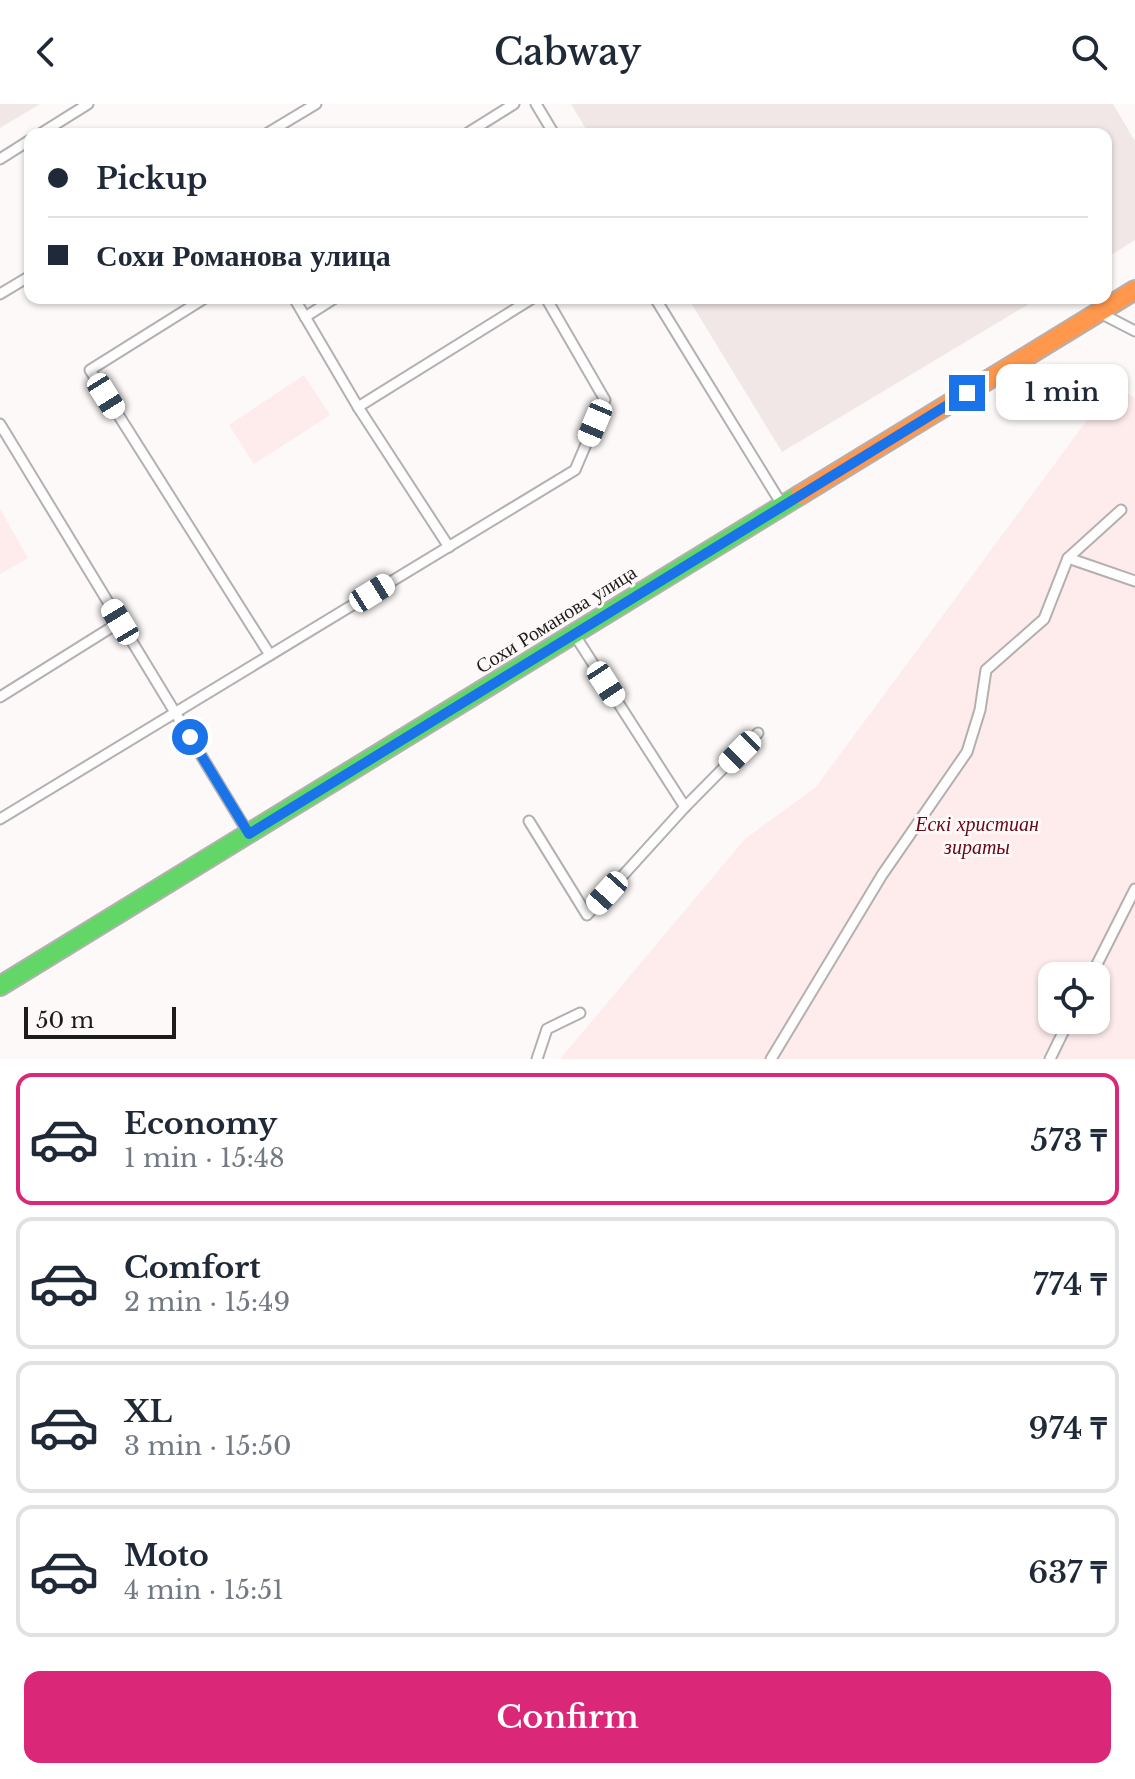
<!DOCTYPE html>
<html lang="en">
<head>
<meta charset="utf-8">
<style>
	:root { --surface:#fff; --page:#f2f2f3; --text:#1f2937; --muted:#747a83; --line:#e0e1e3; --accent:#db2777 }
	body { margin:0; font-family:"Libre Baskerville",serif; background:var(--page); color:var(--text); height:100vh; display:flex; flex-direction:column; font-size:30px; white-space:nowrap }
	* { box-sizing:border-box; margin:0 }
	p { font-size:26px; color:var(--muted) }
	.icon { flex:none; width:44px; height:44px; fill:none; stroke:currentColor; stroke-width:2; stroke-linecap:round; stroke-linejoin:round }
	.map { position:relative; height:955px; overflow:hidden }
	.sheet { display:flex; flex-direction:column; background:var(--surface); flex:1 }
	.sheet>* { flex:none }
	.guide { position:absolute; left:24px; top:24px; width:1088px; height:176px; border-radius:16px; box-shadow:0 2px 6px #0004; display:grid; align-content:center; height:176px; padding:0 24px; background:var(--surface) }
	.fabs { position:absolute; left:1038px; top:858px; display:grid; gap:16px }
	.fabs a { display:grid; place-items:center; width:72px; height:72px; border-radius:16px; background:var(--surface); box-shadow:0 2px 6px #0004; font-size:40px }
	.scale { position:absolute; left:24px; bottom:20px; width:152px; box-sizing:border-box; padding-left:8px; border:4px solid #1e1b1b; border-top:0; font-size:22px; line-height:28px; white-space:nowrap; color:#1e1b1b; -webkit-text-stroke:6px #fef8f8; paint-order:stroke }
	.end { position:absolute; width:36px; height:36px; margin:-18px; border:10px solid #1a73e8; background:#fff; box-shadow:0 0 0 4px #fff }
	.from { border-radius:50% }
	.bubble { position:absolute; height:56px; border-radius:16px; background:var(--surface); box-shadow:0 2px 6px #0004; font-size:26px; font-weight:600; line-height:56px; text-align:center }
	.car { position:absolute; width:24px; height:48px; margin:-24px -12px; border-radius:10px; box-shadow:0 0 6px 2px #0007; background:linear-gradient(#fff 24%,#345 0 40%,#fff 0 76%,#345 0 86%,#fff 0) }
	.guide b { display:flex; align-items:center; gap:28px; height:76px; font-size:30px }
	.guide b+b { border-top:2px solid var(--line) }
	.guide i { width:20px; height:20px; background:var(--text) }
	ul { padding:14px 0 0; list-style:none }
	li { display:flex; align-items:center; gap:24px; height:132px; margin:0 16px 12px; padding:0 8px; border:4px solid var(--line); border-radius:16px }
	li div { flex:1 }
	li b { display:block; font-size:30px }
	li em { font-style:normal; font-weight:600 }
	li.current { border-color:var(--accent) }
	li>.icon { width:72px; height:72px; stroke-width:1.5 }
	.button { display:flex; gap:16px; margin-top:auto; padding:16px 24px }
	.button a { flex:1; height:92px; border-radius:16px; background:var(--accent); color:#fff; font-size:32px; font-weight:600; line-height:92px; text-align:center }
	header { display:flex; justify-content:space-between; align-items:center; height:104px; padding:0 24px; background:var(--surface); font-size:36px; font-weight:600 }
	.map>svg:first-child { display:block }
	.built { fill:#f1e7e6 }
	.green { fill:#fdeceb; fill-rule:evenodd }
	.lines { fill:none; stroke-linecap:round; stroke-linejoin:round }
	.lane-casing { stroke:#b4b0b0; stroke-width:13 }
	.fast-casing { stroke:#b4b0b0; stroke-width:22 }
	.slow-casing { stroke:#b4b0b0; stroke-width:22 }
	.lane { stroke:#fffefe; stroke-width:9 }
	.fast { stroke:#63d668; stroke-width:18 }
	.slow { stroke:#ff974d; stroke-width:18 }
	.route { stroke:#1a73e8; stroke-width:10 }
	.labels { text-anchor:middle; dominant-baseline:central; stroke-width:6; stroke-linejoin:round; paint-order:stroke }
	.street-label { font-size:20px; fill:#1e1b1b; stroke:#fef8f8 }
	.park-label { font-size:20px; font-style:italic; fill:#630816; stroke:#fef8f8 }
</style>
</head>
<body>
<header><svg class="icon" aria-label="back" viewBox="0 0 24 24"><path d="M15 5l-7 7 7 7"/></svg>Cabway<svg class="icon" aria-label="search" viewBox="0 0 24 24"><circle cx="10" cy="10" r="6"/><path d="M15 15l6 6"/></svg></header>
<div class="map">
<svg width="1135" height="955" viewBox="0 0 1135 955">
	<rect width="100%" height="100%" fill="#fdf9f9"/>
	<g class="built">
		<polygon points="0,0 40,0 0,24"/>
		<polygon points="571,0 1113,0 1135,37 1135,136 1106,154 1106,30 589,30"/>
		<polygon points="688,194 1039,194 782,348"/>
	</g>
	<g class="green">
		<polygon points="304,271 330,311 254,360 229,321"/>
		<path d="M1113,281l22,13v661h-575l185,-220 71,-52zM1052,872h44v44h-44z"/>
		<polygon points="0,405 28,454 0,470"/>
	</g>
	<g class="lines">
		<defs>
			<g id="lane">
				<polyline points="536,0 554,30"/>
				<polyline points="40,30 88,0"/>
				<polyline points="266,30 316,0"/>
				<polyline points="466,30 514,0"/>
				<polyline points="0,55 30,36"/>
				<polyline points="0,190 30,172"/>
				<polyline points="205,194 90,266 270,551"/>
				<polyline points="294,194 358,303 449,443"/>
				<polyline points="655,194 781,399"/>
				<polyline points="1102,210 1135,227"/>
				<polyline points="305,213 335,194"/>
				<polyline points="358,303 533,194"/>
				<polyline points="0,320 247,727"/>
				<polyline points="1068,454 1135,477"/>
				<polyline points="576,533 685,703"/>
				<polyline points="0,593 120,518"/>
				<polyline points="0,715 575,366 605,296 546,194"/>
				<polyline points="529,717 587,811 685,703 758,629"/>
				<polyline points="1091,872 1135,785"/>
				<polyline points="537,955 547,925 580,909"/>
				<polyline points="771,955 882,771 967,648 980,606 986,566 1044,515 1068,454 1121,406"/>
				<polyline points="1050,955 1069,916"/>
			</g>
			<polyline id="fast" points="0,882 800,391"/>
			<polyline id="slow" points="800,391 1135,186"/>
		</defs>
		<use href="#lane" class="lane-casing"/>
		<use href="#fast" class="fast-casing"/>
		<use href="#slow" class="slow-casing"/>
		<use href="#lane" class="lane"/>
		<use href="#fast" class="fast"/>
		<use href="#slow" class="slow"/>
	</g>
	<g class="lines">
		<polyline class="route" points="190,633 249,730 967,289"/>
	</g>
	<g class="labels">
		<g class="street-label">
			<text transform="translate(556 515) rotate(-32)">Сохи Романова улица</text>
		</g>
		<g class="park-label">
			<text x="977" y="720">Ескі христиан<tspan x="977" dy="23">зираты</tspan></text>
		</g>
	</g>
</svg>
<div class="fabs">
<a><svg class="icon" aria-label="locate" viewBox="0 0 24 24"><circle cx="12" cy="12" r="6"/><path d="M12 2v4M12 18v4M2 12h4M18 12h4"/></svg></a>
</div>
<div class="scale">50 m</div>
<i class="end from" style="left:190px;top:633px"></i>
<i class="end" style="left:967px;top:289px"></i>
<div class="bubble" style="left:996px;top:260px;width:132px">1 min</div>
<i class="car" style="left:106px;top:292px;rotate:148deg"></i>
<i class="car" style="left:595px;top:319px;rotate:203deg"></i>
<i class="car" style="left:372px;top:489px;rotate:58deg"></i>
<i class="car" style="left:120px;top:518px;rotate:329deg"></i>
<i class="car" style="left:606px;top:580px;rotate:147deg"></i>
<i class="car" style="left:740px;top:648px;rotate:225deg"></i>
<i class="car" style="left:607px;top:789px;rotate:222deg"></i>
<div class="guide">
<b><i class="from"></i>Pickup</b>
<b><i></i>Сохи Романова улица</b>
</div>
</div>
<section class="sheet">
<ul>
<li class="current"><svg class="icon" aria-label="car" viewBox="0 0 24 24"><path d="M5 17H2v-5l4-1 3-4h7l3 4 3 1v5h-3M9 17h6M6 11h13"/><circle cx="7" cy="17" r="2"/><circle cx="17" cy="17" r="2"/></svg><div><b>Economy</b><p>1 min · 15:48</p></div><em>573 ₸</em></li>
<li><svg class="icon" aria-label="car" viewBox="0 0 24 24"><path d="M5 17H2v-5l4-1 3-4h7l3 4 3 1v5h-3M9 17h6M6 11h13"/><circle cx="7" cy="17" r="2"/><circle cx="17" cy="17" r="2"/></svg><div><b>Comfort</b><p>2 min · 15:49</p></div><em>774 ₸</em></li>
<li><svg class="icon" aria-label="car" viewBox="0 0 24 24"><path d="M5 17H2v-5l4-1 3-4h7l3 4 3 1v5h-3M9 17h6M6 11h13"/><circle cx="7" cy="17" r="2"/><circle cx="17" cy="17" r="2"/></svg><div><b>XL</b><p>3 min · 15:50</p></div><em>974 ₸</em></li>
<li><svg class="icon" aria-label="car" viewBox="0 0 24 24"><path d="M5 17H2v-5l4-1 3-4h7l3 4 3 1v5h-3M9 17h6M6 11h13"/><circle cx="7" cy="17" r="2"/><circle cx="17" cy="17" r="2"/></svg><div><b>Moto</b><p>4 min · 15:51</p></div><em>637 ₸</em></li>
</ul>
<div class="button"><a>Confirm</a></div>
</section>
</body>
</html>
